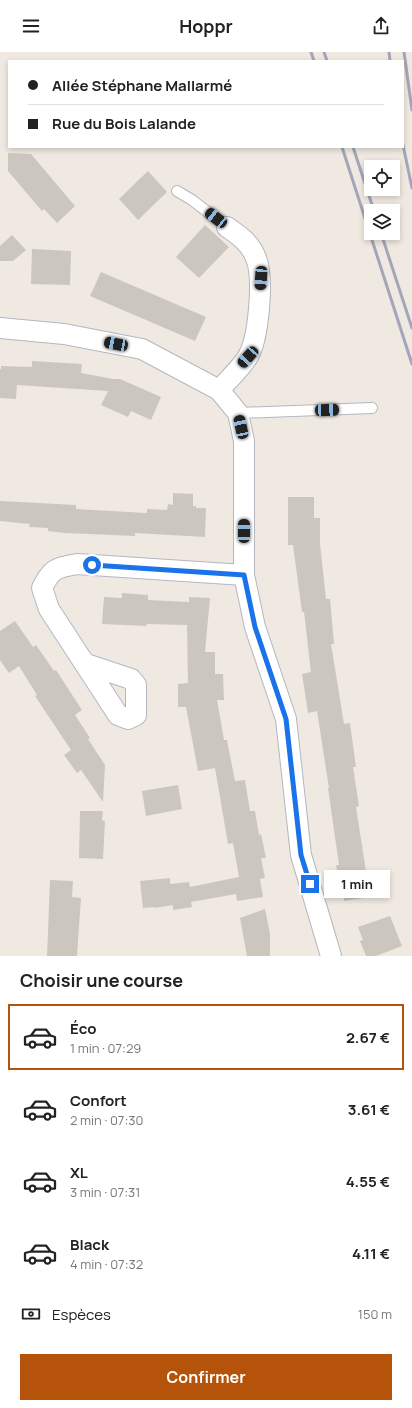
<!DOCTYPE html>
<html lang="fr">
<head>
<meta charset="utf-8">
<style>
	:root { --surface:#fff; --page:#f6f6f6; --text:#222; --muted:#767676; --line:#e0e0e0; --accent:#b45309 }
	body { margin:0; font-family:Manrope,sans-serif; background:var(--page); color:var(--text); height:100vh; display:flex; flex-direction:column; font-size:15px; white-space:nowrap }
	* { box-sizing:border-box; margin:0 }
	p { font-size:13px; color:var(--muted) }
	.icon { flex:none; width:22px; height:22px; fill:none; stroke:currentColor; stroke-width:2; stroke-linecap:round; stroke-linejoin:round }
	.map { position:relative; height:904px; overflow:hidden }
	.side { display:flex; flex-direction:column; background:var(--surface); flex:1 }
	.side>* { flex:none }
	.top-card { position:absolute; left:8px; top:8px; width:396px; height:88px; border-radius:0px; box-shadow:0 2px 6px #0003; display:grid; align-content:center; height:88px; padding:0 20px; background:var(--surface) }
	.tools { position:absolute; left:364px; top:108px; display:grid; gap:8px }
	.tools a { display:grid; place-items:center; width:36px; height:36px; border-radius:0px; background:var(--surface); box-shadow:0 2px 6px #0003; font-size:20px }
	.end { position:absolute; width:18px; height:18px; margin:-9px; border:5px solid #1a73e8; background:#fff; box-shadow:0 0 0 2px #fff }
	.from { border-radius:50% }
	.bubble { position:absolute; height:28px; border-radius:0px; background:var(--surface); box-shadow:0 2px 6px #0003; font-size:13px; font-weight:700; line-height:28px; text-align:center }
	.car { position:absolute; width:12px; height:24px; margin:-12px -6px; border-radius:5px; box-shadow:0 0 3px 1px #0007; background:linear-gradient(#222 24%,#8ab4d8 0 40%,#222 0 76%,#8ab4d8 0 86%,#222 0) }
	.top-card b { display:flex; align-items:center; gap:14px; height:38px; font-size:15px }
	.top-card b+b { border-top:1px solid var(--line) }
	.top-card i { width:10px; height:10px; background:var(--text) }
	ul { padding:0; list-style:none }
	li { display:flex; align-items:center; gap:12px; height:66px; margin:0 8px 6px; padding:0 12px; border:2px solid transparent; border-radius:0px }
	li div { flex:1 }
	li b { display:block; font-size:15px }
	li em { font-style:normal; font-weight:700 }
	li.current { border-color:var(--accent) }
	li>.icon { width:36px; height:36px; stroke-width:1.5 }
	h2 { padding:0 20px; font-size:18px; line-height:48px }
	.pay { display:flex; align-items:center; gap:10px; height:44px; padding:0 20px; font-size:15px }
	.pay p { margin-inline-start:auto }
	.button { display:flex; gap:8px; margin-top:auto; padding:8px 20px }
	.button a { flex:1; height:46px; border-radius:0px; background:var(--accent); color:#fff; font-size:16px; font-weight:700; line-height:46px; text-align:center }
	header { display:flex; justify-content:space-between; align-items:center; height:52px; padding:0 20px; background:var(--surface); font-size:18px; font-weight:700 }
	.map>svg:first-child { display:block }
	.building { fill:#cbc7bf }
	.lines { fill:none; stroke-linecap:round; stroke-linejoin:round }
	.lane-casing { stroke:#b4b7c1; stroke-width:12 }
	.street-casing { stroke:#b4b7c1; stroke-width:22 }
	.lane { stroke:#fff; stroke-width:10 }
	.street { stroke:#fff; stroke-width:20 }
	.rail { stroke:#a3a6b8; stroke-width:3 }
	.route { stroke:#1a73e8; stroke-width:5 }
</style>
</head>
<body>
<header><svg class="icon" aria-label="menu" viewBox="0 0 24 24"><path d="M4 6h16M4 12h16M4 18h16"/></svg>Hoppr<svg class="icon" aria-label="share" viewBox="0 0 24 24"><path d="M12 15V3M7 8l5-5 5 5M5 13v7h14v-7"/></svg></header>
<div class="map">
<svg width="412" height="904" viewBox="0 0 412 904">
	<rect width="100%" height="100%" fill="#efe9e1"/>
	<g class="building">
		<polygon points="8,101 31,102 75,154 57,171 44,157 42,159 8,119"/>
		<polygon points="148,119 167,140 138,168 119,147"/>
		<polygon points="205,173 229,195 199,226 176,205"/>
		<polygon points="12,183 26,198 13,209 0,209 0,194"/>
		<polygon points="32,197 71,199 70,233 31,232"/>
		<polygon points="101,220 206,265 195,289 90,244"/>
		<polygon points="32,309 82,312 81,321 113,327 120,327 161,345 151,368 131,359 128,365 101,353 108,339 17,333 16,347 0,346 0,317 1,317 1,314 32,315"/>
		<polygon points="173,441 193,442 193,454 196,454 196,456 206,456 205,485 135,481 135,484 65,481 48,479 48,476 29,475 30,472 0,469 0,449 76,453 76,457 147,461 147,457 167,458 168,452 173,453"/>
		<polygon points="288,445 314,445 314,466 320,466 320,492 326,547 330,547 334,592 331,592 344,672 350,671 356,715 353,715 359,754 356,755 370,845 344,849 341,828 339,829 336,813 339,813 328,736 329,736 317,659 308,661 302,622 311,620 304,560 302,560 293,493 288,493"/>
		<polygon points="122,541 148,543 148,548 189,550 189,545 210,546 205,600 215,600 215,622 223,622 224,648 217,648 224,688 227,688 235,729 245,728 250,759 255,759 259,783 261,782 266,806 261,806 265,826 260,827 263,845 237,849 236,842 191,850 192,855 173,858 173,853 155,856 155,855 143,856 140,829 170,826 170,832 189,830 190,835 239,825 233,791 228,792 215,716 198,719 186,655 178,655 178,632 188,631 187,573 147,572 146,574 102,572 104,545 122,546"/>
		<polygon points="15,569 33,595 36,593 54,619 56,618 82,658 75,663 90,686 88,687 105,713 103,750 81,718 77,721 64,703 71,698 35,644 37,643 19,614 9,621 0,608 0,579"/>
		<polygon points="178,733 182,757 146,764 142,739"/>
		<polygon points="80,759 103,759 102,768 105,769 103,807 79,806"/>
		<polygon points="50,828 73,829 72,845 81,846 77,904 47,904"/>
		<polygon points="265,857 270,882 270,904 247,904 240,866"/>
		<polygon points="390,864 402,894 376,904 366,904 360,889 363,888 358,875"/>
	</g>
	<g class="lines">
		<defs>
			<g id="lane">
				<polyline points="177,139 192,148 227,175"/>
				<polyline points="238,361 372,356"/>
			</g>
			<g id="street">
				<polyline points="0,276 64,282 142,297 219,338 238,361 244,389 244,523 255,575 286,667 301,803 331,904"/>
				<path d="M219,338c9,-10 21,-21 28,-32 12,-18 17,-80 9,-100 -6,-15 -16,-22 -29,-31"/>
				<path d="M86,612l45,15 5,6v30l-8,4 -10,-4 -69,-106 -7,-21c10,-20 14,-20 35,-24l167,11"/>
			</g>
		</defs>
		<use href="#lane" class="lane-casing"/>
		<use href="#street" class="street-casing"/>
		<use href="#lane" class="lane"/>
		<use href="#street" class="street"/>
		<g class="rail">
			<polyline points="311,0 314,9"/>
			<polyline points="324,0 327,9"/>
			<polyline points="389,0 390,9"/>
			<polyline points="404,0 412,58"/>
			<polyline points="403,93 412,136"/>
			<polyline points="342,95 412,312"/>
			<polyline points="353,95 374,159"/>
			<polyline points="381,181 412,276"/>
		</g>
	</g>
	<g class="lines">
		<polyline class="route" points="92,513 244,523 255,575 286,667 301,803 310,832"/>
	</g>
</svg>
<div class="tools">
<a><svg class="icon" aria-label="locate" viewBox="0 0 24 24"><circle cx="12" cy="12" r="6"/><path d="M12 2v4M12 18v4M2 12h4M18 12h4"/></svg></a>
<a><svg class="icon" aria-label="layers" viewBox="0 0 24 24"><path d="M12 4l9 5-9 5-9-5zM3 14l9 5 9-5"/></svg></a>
</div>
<i class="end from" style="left:92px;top:513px"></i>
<i class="end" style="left:310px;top:832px"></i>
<div class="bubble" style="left:324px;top:818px;width:66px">1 min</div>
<i class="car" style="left:216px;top:166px;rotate:308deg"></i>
<i class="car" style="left:261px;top:226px;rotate:184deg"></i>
<i class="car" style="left:116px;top:292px;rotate:281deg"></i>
<i class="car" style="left:248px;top:305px;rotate:222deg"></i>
<i class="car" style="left:327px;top:358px;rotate:88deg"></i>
<i class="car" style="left:241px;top:375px;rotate:348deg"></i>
<i class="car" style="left:244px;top:479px;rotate:0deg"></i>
<div class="top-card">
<b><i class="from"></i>Allée Stéphane Mallarmé</b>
<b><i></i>Rue du Bois Lalande</b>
</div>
</div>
<section class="side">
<h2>Choisir une course</h2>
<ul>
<li class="current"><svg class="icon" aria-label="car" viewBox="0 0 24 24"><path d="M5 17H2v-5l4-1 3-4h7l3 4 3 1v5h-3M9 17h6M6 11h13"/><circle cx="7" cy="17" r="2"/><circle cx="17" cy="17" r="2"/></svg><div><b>Éco</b><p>1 min · 07:29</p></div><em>2.67 €</em></li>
<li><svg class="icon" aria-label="car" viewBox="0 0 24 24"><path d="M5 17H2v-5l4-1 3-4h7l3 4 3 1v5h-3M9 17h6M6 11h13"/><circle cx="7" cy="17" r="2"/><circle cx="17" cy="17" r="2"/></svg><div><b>Confort</b><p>2 min · 07:30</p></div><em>3.61 €</em></li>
<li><svg class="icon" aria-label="car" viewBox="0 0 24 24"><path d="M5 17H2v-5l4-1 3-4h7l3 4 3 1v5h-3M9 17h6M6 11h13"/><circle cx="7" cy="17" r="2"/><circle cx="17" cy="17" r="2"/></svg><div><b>XL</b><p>3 min · 07:31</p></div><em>4.55 €</em></li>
<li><svg class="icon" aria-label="car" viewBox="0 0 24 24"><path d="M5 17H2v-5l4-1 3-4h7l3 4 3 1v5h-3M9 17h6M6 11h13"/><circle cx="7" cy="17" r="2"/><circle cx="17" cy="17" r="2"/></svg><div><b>Black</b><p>4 min · 07:32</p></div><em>4.11 €</em></li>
</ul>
<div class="pay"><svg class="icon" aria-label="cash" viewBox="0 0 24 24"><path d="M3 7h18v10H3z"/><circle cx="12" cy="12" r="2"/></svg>Espèces<p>150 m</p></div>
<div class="button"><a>Confirmer</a></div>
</section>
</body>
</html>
